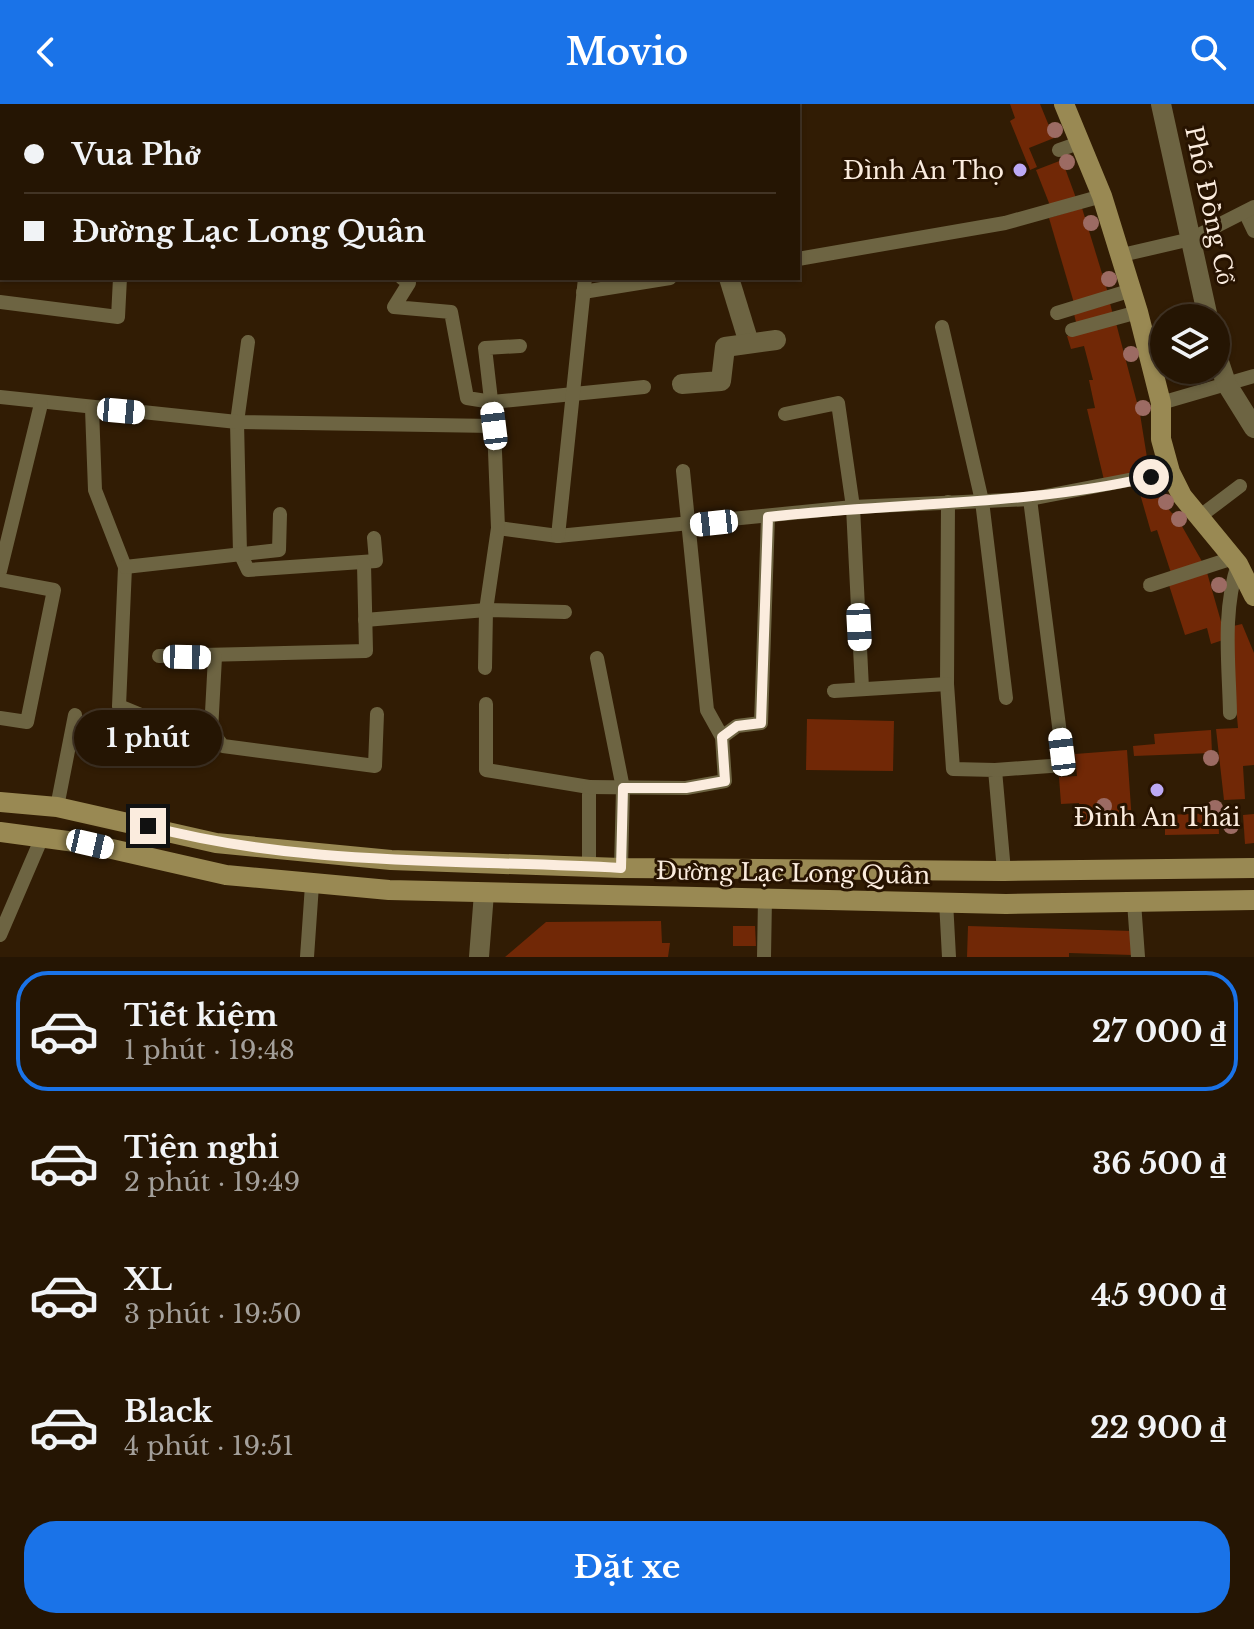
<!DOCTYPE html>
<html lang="vi">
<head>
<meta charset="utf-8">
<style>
	:root { --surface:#251503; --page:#312212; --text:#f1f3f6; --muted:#a39f9a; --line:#423425; --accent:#1a73e8 }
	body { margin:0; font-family:"Libre Baskerville",serif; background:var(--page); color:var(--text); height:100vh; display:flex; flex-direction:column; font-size:30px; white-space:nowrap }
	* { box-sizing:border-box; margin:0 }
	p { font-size:26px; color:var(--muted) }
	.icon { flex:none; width:44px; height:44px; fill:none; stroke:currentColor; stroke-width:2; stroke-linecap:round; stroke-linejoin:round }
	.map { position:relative; height:853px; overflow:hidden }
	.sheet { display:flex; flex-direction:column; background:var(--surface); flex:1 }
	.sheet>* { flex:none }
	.hud { position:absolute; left:0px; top:0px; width:800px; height:176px; box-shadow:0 2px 6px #0004,0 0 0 2px var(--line); display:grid; align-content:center; height:176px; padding:0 24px; background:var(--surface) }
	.fabs { position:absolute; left:1150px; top:200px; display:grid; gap:16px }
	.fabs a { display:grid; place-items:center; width:80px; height:80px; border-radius:50%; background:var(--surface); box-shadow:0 2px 6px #0004,0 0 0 2px var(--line); font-size:40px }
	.end { position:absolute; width:36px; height:36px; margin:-18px; border:10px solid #fbecde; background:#111; box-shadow:0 0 0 4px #111 }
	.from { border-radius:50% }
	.bubble { position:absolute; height:56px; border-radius:28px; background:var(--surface); box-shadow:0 2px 6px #0004,0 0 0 2px var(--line); font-size:26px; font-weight:700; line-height:56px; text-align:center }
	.car { position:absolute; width:24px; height:48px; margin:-24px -12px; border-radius:10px; box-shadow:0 0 6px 2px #0007; background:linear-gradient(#fff 24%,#345 0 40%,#fff 0 76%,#345 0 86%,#fff 0) }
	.hud b { display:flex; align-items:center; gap:28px; height:76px; font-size:30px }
	.hud b+b { border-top:2px solid var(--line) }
	.hud i { width:20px; height:20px; background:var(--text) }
	ul { padding:14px 0 0; list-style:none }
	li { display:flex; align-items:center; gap:24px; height:120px; margin:0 16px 12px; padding:0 8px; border:4px solid transparent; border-radius:32px }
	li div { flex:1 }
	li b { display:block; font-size:30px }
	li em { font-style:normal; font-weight:700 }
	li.selected { border-color:var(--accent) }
	li>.icon { width:72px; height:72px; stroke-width:1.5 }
	.button { display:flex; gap:16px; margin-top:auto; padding:16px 24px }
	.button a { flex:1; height:92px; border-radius:32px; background:var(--accent); color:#fff; font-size:32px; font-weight:700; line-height:92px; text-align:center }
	header { display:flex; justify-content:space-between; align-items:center; height:104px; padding:0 24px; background:var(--accent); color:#fff; font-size:36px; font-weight:700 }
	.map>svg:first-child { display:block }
	.building { fill:#712806 }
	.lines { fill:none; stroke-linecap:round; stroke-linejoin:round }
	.lane { stroke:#6d6442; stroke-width:14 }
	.street { stroke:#6d6442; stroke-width:20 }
	.secondary { stroke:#998953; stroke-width:20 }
	.tree { fill:#9c6b63 }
	.route { stroke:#fbecde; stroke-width:10 }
	.poi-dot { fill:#bda9f5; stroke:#271300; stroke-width:3 }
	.labels { text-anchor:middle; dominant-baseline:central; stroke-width:6; stroke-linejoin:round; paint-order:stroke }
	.poi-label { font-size:24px; fill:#fbecde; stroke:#271300; text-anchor:end }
	.street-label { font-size:24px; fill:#fbecde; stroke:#271300 }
</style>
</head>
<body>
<header><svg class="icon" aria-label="back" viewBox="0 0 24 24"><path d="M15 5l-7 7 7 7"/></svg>Movio<svg class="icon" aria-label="search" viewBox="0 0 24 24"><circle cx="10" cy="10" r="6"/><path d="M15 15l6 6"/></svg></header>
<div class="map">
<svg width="1254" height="853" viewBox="0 0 1254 853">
	<rect width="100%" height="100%" fill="#311c04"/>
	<g class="building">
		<polygon points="1010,0 1040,0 1054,34 1029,44 1037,63 1030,66 1010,17 1015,14"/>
		<polygon points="1062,56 1076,94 1051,104 1036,66"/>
		<polygon points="1082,104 1108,189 1074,199 1049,114"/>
		<polygon points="1109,195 1113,211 1077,222 1073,206"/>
		<polygon points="1116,219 1140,310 1149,366 1104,376 1087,305 1095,304 1089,276 1093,276 1084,242 1071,245 1067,232"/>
		<polygon points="1155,378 1163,399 1179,417 1204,461 1172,472 1157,426 1151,428 1138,383"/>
		<polygon points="1206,465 1226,535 1211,540 1207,524 1185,531 1168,478"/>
		<polygon points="1242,520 1254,549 1254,661 1243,662 1245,695 1224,696 1216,625 1238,624 1229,523"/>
		<polygon points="807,615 894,617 893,667 806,666"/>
		<polygon points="1211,626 1212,649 1134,652 1133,642 1155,640 1154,630"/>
		<polygon points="1127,646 1132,718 1081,722 1079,699 1061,700 1059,673 1077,672 1075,650"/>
		<polygon points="1218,709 1219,730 1165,731 1165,711"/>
		<polygon points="1254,710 1254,739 1245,740 1243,711"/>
		<polygon points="661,817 662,839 670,839 668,853 505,853 546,818"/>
		<polygon points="733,822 755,822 756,842 733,842"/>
		<polygon points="968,822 1132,827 1132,851 1069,849 1069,853 967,853"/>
	</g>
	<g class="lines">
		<g class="lane">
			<polyline points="197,0 197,2"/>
			<polyline points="347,0 347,2"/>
			<polyline points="602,0 602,2"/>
			<polyline points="1059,46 1079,39"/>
			<polyline points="0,91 2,91"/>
			<polyline points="1245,108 1254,127"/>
			<polyline points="1122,151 1191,135 1254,103"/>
			<polyline points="798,155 1005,119 1102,92"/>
			<polyline points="402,174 409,179 394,203 451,208 467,294 492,298 644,283"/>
			<polyline points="583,188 670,174"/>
			<polyline points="0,198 118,213 120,174"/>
			<polyline points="1057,209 1132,186"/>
			<polyline points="942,223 982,397 1006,594"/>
			<polyline points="1072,226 1138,208"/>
			<polyline points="248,238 237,318 240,449 248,466 376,457 374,434"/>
			<polyline points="0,293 237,318 494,322"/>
			<polyline points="1161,299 1254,272"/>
			<polyline points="92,305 95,386 125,463 119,602 165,621 211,627 223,642 375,662 377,610"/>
			<polyline points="785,310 838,299 853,403 862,584"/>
			<polyline points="948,398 947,580 953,665 995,666 1004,767"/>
			<polyline points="1199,413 1240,382"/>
			<polyline points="498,424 558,432 853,403 1030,395 1170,368"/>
			<polyline points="558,432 585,174"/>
			<polyline points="125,463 279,446 280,410"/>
			<polyline points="0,467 41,300"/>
			<polyline points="0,476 54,486 27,618 0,614"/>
			<polyline points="1150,481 1233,454"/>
			<polyline points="365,516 486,506 565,508"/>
			<polyline points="159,552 366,547 364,460"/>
			<polyline points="597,554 623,684 621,764"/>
			<polyline points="485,564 486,506 498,424 494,322 485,244 520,242"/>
			<polyline points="834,587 947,580"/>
			<polyline points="486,600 486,666 589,683 589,762"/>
			<path d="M1230,609c-1,-49 -8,-101 8,-149"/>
			<polyline points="211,627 215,553"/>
			<polyline points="722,633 737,622 761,619 768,413"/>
			<polyline points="995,666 1064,661 1030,395"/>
			<polyline points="589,683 686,684 725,677 722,633 707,606 683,367"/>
			<polyline points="57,703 75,611"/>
			<polyline points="946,797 949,853"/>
			<polyline points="1134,798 1138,853"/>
			<polyline points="0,831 43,731"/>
			<polyline points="307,853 312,781"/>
			<polyline points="764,853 765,794"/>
		</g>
		<g class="street">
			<polyline points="691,0 691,2"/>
			<polyline points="1161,0 1208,214"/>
			<polyline points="729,174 749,239"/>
			<polyline points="1216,249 1226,279 1254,324"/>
			<polyline points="682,280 721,277 725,243 776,236"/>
			<polyline points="479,853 484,789"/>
		</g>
		<g class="secondary">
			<polyline points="1064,0 1102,92 1138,208 1161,299 1161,335 1170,368 1182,392 1238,460 1254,492"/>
			<polyline points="0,698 57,703 216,739 391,756 621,764 1004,767 1254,764"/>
			<polyline points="0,728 90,740 226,771 389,786 1006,800 1254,796"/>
		</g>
	</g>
	<g class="tree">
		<circle cx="1055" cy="26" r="8"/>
		<circle cx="1067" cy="58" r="8"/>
		<circle cx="1091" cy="119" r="8"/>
		<circle cx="1109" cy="175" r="8"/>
		<circle cx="1131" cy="250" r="8"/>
		<circle cx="1143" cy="304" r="8"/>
		<circle cx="1166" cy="398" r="8"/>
		<circle cx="1179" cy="415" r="8"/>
		<circle cx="1219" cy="481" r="8"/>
		<circle cx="1211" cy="654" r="8"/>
		<circle cx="1104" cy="702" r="8"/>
		<circle cx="1215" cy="704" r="8"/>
		<circle cx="1231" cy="722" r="8"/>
	</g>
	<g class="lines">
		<path class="route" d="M148,722c154,41 315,33 473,42l2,-80h63l39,-7 -3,-44 15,-11 24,-3 7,-206c128,-15 257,-11 383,-40"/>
	</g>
	<g class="poi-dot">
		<circle cx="1020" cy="66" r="8"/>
		<circle cx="1157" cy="686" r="8"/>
	</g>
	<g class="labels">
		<g class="poi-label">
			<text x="1004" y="66">Đình An Thọ</text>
			<text x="1157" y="713" text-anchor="middle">Đình An Thái</text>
		</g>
		<g class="street-label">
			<text transform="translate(1210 101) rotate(78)">Phố Đồng Cổ</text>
			<text transform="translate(793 769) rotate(1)">Đường Lạc Long Quân</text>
		</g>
	</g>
</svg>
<div class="fabs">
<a><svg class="icon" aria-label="layers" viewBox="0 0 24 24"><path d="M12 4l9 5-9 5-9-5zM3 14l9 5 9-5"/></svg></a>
</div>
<i class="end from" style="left:1151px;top:373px"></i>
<i class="end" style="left:148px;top:722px"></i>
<div class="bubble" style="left:74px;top:606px;width:148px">1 phút</div>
<i class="car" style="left:121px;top:307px;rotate:95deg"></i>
<i class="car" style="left:494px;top:322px;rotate:353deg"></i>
<i class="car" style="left:714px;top:419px;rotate:264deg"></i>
<i class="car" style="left:859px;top:523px;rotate:177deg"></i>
<i class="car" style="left:187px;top:553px;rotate:91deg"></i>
<i class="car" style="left:1062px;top:648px;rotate:353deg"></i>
<i class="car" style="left:90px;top:740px;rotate:103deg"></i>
<div class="hud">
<b><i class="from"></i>Vua Phở</b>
<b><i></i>Đường Lạc Long Quân</b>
</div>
</div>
<section class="sheet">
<ul>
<li class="selected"><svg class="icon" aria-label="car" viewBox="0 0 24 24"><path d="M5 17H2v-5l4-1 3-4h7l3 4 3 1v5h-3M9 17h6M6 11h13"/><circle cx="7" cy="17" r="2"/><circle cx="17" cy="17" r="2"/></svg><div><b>Tiết kiệm</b><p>1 phút · 19:48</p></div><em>27 000 ₫</em></li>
<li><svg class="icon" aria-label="car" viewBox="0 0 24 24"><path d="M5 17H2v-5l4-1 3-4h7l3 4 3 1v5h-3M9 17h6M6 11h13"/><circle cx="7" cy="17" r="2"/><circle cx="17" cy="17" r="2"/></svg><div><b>Tiện nghi</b><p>2 phút · 19:49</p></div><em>36 500 ₫</em></li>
<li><svg class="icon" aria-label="car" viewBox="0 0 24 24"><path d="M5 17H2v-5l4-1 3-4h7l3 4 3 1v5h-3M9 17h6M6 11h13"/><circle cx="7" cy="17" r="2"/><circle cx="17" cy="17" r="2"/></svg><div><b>XL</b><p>3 phút · 19:50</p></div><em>45 900 ₫</em></li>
<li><svg class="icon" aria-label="car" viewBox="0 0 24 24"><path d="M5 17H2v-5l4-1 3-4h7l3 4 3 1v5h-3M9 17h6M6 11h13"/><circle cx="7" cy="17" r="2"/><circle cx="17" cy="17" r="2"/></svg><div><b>Black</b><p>4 phút · 19:51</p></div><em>22 900 ₫</em></li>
</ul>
<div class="button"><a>Đặt xe</a></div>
</section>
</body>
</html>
